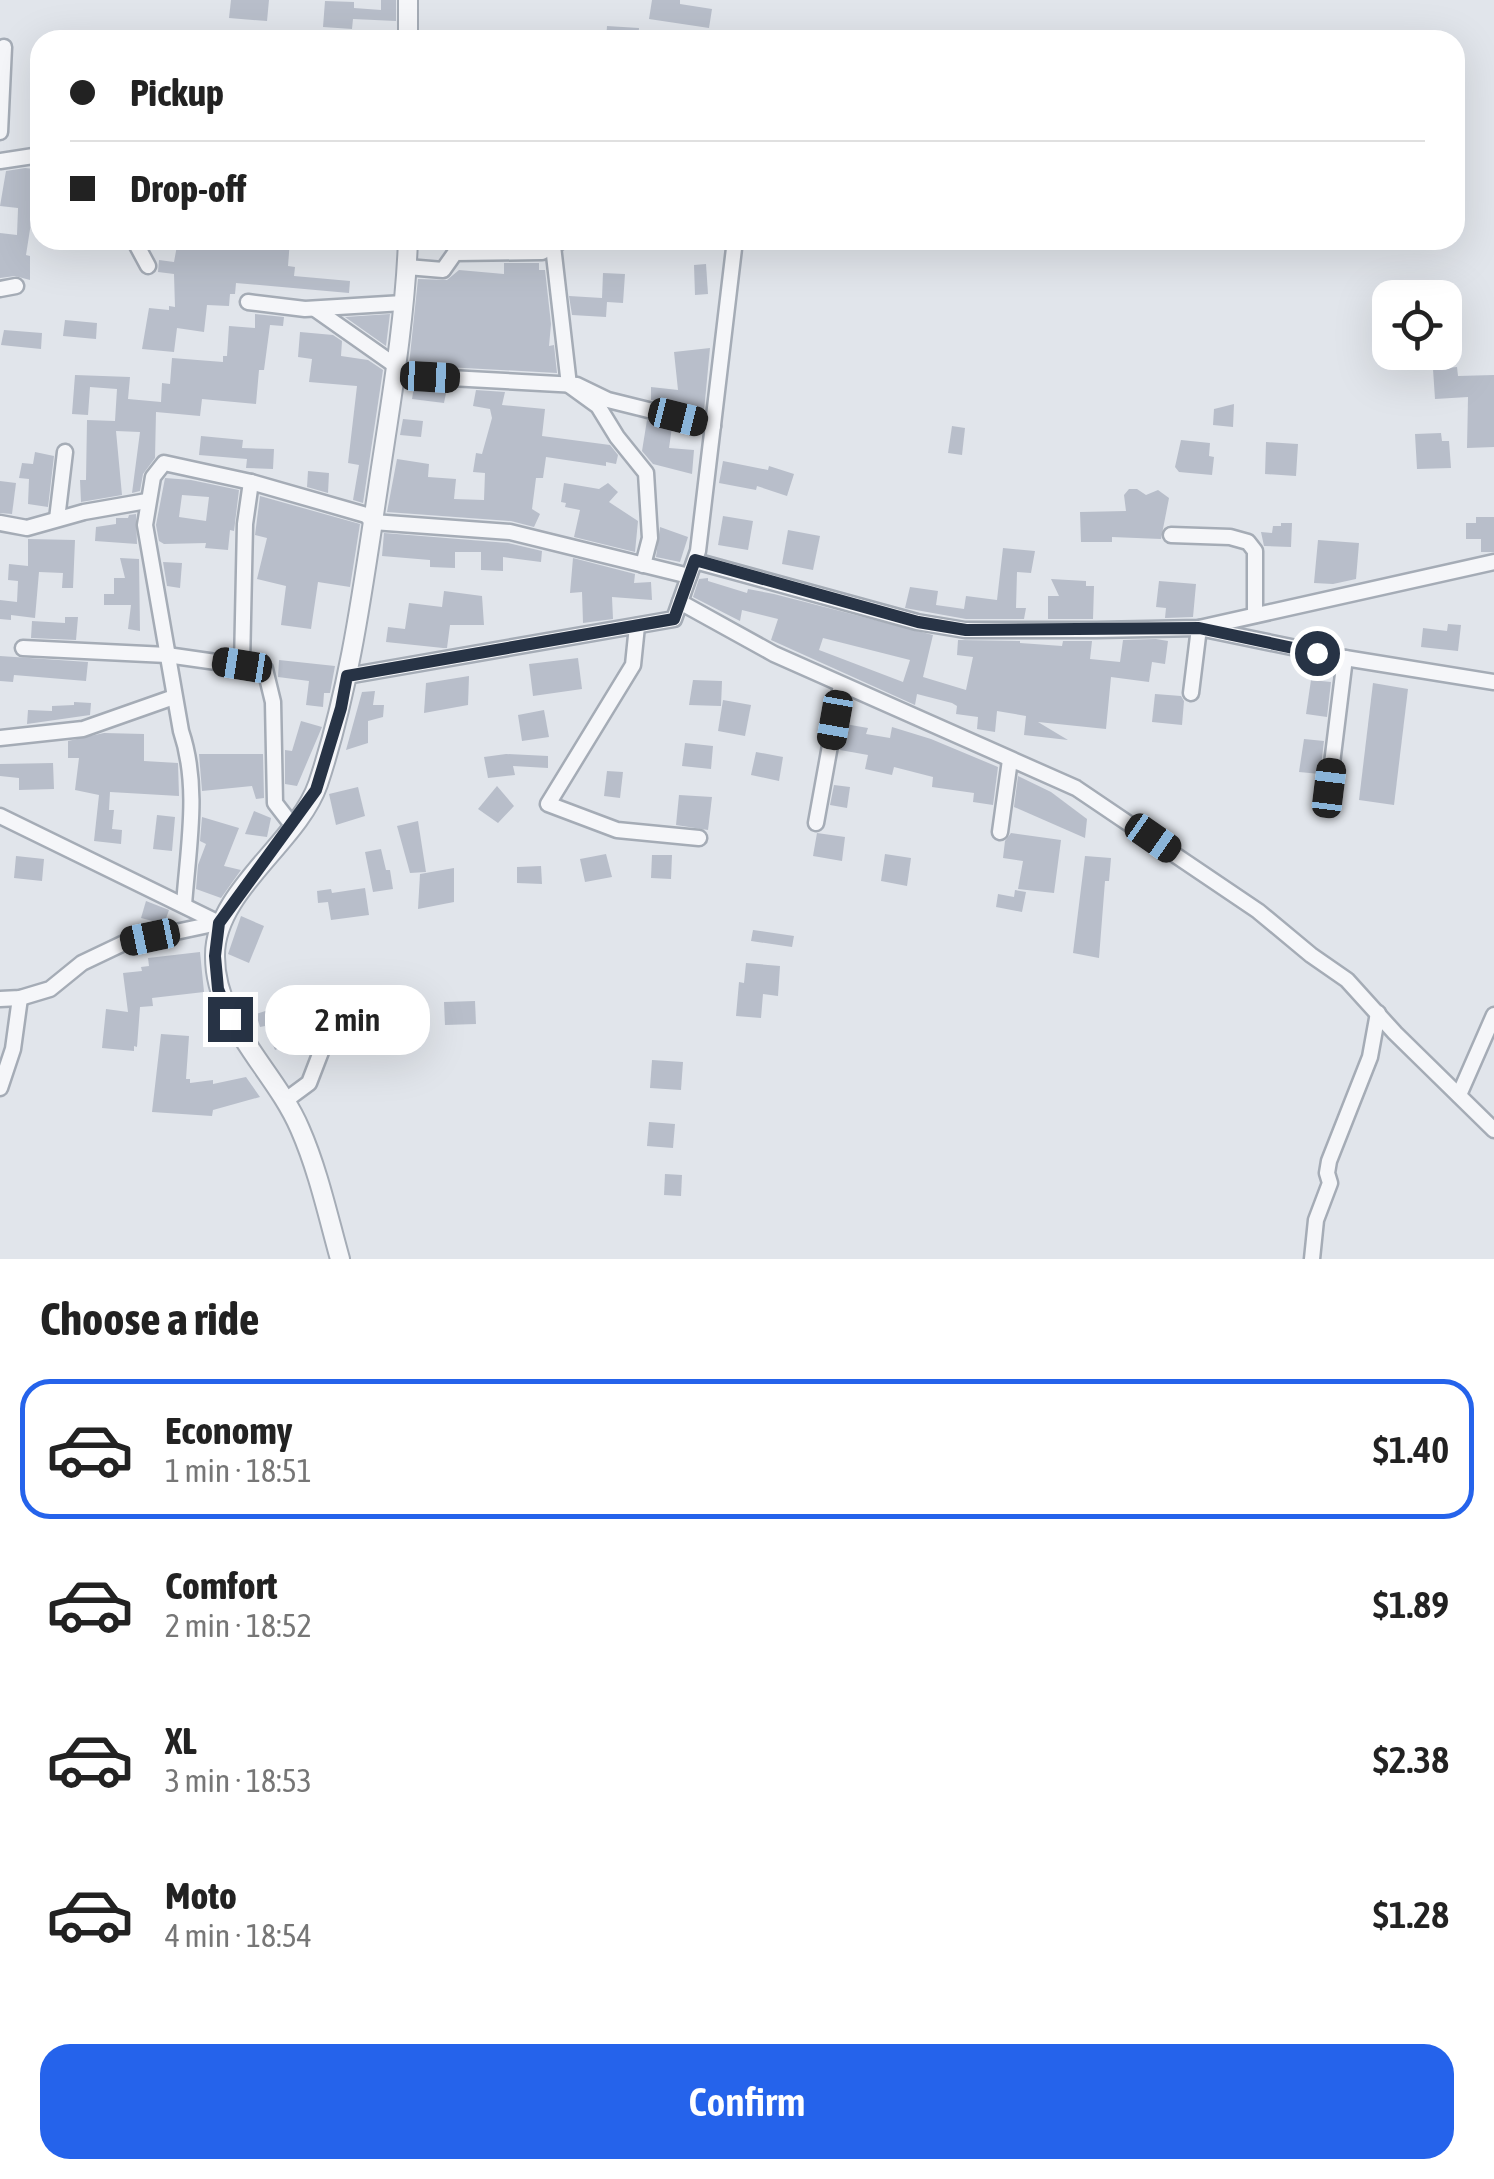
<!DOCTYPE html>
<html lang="en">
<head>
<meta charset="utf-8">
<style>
	:root { --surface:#fff; --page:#f6f6f6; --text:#222; --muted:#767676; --line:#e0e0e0; --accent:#2563eb }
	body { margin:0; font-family:"Asap Condensed",sans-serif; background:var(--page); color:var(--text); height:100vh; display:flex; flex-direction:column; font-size:38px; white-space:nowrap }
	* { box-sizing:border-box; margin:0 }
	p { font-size:32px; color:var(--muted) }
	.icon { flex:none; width:55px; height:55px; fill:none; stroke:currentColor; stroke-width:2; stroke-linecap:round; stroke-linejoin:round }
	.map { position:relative; height:1259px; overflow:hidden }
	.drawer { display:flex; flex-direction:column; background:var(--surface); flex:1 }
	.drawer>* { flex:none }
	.guide { position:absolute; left:30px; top:30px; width:1435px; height:220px; border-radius:30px; box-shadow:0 10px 40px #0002; display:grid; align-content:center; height:220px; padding:0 40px; background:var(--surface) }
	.controls { position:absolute; left:1372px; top:280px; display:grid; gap:20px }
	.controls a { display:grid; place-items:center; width:90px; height:90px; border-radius:20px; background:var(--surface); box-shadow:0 10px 40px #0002; font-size:50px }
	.end { position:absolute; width:45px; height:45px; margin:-22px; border:12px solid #273345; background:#fff; box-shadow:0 0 0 5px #fff }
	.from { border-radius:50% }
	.bubble { position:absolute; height:70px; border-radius:30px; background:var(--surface); box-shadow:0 10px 40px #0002; font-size:32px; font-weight:600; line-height:70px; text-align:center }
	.car { position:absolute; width:30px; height:60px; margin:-30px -15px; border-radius:12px; box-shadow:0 0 8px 2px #0007; background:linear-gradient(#222 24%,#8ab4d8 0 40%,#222 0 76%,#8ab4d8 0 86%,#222 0) }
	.guide b { display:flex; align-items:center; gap:35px; height:95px; font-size:38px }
	.guide b+b { border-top:2px solid var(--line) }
	.guide i { width:25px; height:25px; background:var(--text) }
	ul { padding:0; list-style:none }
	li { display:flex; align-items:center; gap:30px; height:140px; margin:0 20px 15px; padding:0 20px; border:5px solid transparent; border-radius:30px }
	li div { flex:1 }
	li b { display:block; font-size:38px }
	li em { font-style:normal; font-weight:600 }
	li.active { border-color:var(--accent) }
	li>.icon { width:90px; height:90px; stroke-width:1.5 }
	h2 { padding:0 40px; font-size:45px; line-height:120px }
	.action { display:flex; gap:20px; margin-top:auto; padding:20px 40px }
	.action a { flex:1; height:115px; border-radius:30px; background:var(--accent); color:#fff; font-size:40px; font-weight:600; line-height:115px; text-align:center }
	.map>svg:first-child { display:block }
	.building { fill:#b8beca; fill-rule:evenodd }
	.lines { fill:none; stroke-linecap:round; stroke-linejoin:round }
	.minor-casing { stroke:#a5acb6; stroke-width:19 }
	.tertiary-casing { stroke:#a5acb6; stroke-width:22 }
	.minor { stroke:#f5f6f9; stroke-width:14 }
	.tertiary { stroke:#f5f6f9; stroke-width:18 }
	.route { stroke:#273345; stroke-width:12 }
</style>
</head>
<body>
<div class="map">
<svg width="1494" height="1259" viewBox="0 0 1494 1259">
	<rect width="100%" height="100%" fill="#e1e5eb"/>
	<g class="building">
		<polygon points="231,0 269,0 267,21 229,18"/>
		<polygon points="381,0 396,0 396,21 353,19 352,29 323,27 325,1 354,2 354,8 381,10"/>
		<polygon points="652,0 680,0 680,4 712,9 709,28 649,19"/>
		<polygon points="607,26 639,28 638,40 606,40"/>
		<polygon points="25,168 34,169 30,190 40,192 38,211 33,210 26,255 30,256 30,280 15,276 0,278 0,233 17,235 18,208 0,206 6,171"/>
		<polygon points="178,240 242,240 242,245 268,247 268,240 290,240 288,266 295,267 294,276 350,281 349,293 236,283 235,294 230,294 229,306 207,305 204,332 177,328 174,352 142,349 149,308 169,310 169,306 175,307 174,274 158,272 159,260 174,262"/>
		<polygon points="504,263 539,263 539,270 545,270 551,324 549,346 554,345 557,373 409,365 418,279 447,280 459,270 504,274"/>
		<polygon points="706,264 708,294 695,295 694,265"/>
		<polygon points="603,273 625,274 623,303 607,302 606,317 572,315 569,296 602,298"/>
		<polygon points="255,314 284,317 283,326 270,325 264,370 259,370 256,404 202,399 200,416 156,412 155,458 143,474 140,491 132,493 140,432 116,431 122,495 81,502 80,480 86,480 87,420 115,421 117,389 90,387 88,415 72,414 75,375 130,377 128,399 161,402 162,383 170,384 172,358 223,362 223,356 227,356 229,326 255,328"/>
		<polygon points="390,314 386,346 345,317"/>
		<polygon points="65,320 97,323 96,339 63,336"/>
		<polygon points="4,330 42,333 41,349 1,345"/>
		<polygon points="300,332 333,335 342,341 341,356 368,360 383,370 363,503 353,500 359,465 348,463 357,386 309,382 312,359 298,357"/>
		<polygon points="710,348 704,411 651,400 651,387 678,390 674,352"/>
		<polygon points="1457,367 1458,376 1494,375 1494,447 1467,448 1468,397 1435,399 1433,369"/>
		<polygon points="414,387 447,388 444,403 412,399"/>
		<polygon points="476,390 505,392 502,405 545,409 542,436 610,445 618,455 616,464 606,462 606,466 546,457 543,478 536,478 532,509 540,514 534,527 511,521 387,512 397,459 429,464 428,477 456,479 454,499 484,500 485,473 473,472 476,453 482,454 492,418 490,409 473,406"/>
		<polygon points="1234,404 1233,427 1213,425 1214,409"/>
		<polygon points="403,419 423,421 421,437 400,435"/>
		<polygon points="647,420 672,427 669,448 694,450 692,474 653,464 642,451"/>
		<polygon points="952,426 965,428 962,455 948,453"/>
		<polygon points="1441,433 1442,441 1449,441 1451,468 1417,469 1415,434"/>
		<polygon points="201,436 243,440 242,448 274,449 273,469 246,468 247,459 199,455"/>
		<polygon points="1181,440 1210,443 1209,456 1214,457 1212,475 1179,472 1175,467"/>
		<polygon points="1266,442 1298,444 1296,476 1265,474"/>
		<polygon points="35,452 54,456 48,507 28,504 29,479 19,478 22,463 33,464"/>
		<polygon points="723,461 768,470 769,466 794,474 787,496 757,486 756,490 719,483"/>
		<polygon points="308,471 329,473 328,493 307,487"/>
		<path d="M165,478l26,2 48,10 -5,41 -4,-1 -2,20 -23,-2 1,-5 -42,1 -5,-3 -3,-16zM182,495l27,2 -3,24 -27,-4z"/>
		<polygon points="0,481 16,483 12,514 0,513"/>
		<polygon points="564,483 599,489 608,483 618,492 609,502 638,521 635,552 574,537 580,510 565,507 566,503 561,502"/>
		<polygon points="1129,489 1137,489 1146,495 1158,490 1169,498 1161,539 1112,537 1112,542 1081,542 1080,512 1126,511 1124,495"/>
		<polygon points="260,496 360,524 350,587 318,582 311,629 281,625 286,586 257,579 267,538 255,535"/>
		<polygon points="136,514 137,544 95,541 96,527 116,524 116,518 128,518 129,515"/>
		<polygon points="723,516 753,521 748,550 718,545"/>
		<polygon points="1476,517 1494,517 1494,552 1481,552 1481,539 1466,539 1466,523 1476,523"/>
		<polygon points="1281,523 1292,523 1291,547 1264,546 1261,532 1272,533 1273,526 1281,526"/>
		<polygon points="660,527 688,537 680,562 656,557"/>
		<polygon points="788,530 820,536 813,570 782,564"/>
		<polygon points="384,533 508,543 542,551 541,562 503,557 503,571 481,570 481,552 455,552 455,568 430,567 430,560 382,556"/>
		<polygon points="28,539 75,540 73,588 62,588 63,573 39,572 35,618 11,615 11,620 0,619 0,600 17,602 18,581 8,580 9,564 28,566"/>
		<polygon points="1318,540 1359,543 1356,579 1333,584 1314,583"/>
		<polygon points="1003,548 1035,551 1031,573 1017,572 1016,608 1026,608 1024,619 966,619 905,608 910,587 938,591 936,605 964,609 966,596 997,600"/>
		<polygon points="120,558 139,559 140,631 128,629 131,605 104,605 104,594 114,594 114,578 125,578"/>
		<polygon points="573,558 635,574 634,583 651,582 652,600 612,597 613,619 583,623 582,592 570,593"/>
		<polygon points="163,562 182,563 180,588 167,586"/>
		<path d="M708,578v3l39,12 1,-4 26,5 159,41 -10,42 43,13 7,-33 -16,-2 1,-15 62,1v2l42,3 1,-5h29l-2,18 30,3 3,-22 33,-1 12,2 -3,23 -13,-2 -3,20 -38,-5 -5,52 -68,-7 30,18 -44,-5 2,-19 -29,-5 -2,21 -18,-3 1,-12 -22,-3 1,-8 -5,-3 -35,-9 -2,11 -144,-65 7,-21 -36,-9 -2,11 -47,-24 6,-18zM823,638l87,22 -7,22 -84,-32z"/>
		<polygon points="1051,579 1086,581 1086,586 1094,586 1093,619 1048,619 1048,596 1059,596"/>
		<polygon points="1159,581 1196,584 1193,617 1165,618 1166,608 1156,607"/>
		<polygon points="444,591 482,596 484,625 450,625 447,648 443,648 386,642 388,627 405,629 409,603 442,607"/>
		<polygon points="65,617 78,617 76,640 31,638 32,621 65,623"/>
		<polygon points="1448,624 1461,625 1458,651 1421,647 1423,628 1447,631"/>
		<polygon points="0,656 88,662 86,681 14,675 13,682 0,681"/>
		<polygon points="578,658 582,689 533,696 529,664"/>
		<polygon points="279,660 335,666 330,693 324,693 323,707 306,705 309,681 278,677"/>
		<polygon points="469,676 468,705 424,713 426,683"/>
		<polygon points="693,680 722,681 721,706 689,705"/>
		<polygon points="1311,680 1331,682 1327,717 1306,714"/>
		<polygon points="1373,683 1408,689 1394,805 1359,800"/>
		<polygon points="375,691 373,705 384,705 383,717 368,721 368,743 346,750 362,692"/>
		<polygon points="1155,694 1181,696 1184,701 1182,725 1152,722"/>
		<polygon points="723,700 751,705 745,736 718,731"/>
		<polygon points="74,702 91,703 90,715 27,724 28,710 52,711 52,706 74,705"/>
		<polygon points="544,710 549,737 522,741 518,715"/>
		<polygon points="301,721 322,727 297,786 285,784 285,750 292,751"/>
		<polygon points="845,724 868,728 866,734 890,738 892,727 931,739 998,767 993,805 973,802 974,793 932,787 933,777 894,767 892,775 865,769 868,755 840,750"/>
		<polygon points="104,733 144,734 144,761 178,763 179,796 110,792 109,810 114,810 112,829 122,830 121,844 94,841 99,795 75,790 79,758 68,758 68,741"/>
		<polygon points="1304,739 1324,741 1320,774 1299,772"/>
		<polygon points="685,743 713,746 711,769 682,766"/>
		<polygon points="756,752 783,757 779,781 751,775"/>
		<polygon points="199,754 263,754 264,798 256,799 252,786 202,791"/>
		<polygon points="506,754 548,756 548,768 513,766 515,775 488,778 484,757"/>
		<polygon points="53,763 54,789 19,790 19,778 0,776 0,764"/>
		<polygon points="607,771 623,772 620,798 604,796"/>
		<polygon points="1018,776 1051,792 1087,819 1085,838 1014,807"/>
		<polygon points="834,785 850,787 847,808 830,805"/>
		<polygon points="497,786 514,806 498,823 478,809"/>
		<polygon points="358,787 365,816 336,825 329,794"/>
		<polygon points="679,795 712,797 708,830 676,825"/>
		<polygon points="254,811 271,818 267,837 245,834"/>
		<polygon points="157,815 175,817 172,851 153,849"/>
		<polygon points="202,817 239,828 224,866 241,870 221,898 196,889 198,865 206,844 200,841"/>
		<polygon points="418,821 426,872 410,873 397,826"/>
		<polygon points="817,833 845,837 842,861 813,856"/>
		<polygon points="1011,833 1061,840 1054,893 1018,889 1023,861 1003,858 1005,841"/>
		<polygon points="381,849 386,870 390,870 393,889 373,892 365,852"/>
		<polygon points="606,854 612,877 585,882 580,859"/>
		<polygon points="885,854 911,858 907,886 881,881"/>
		<polygon points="652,855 672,855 671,879 651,878"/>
		<polygon points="16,856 44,859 42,881 14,878"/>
		<polygon points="1085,856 1111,858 1109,881 1105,881 1099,958 1073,953"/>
		<polygon points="541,866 542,884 517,883 517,867"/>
		<polygon points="454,868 454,902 418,909 420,874"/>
		<polygon points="365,888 369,915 331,920 328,902 318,903 317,891 331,889 332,893"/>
		<polygon points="1015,890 1026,892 1022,912 996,907 998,894 1014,897"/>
		<polygon points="146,901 169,910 164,924 141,918"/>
		<polygon points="241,916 264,926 249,963 228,954"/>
		<polygon points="753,930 794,936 792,947 751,941"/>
		<polygon points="200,952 204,992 152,998 153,1006 140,1007 137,1047 134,1046 134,1051 102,1048 106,1009 128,1012 123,973 142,971 141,967 149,966 148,958"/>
		<polygon points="746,963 780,966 778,996 763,994 761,1018 736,1016 739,982 744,983"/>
		<polygon points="475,1001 476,1024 445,1025 444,1002"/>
		<polygon points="281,1006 294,1042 275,1050 265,1026 260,1027 256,1014"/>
		<polygon points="161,1034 189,1036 186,1079 190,1079 190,1083 213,1080 213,1084 246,1077 260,1097 213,1110 212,1116 152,1112"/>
		<polygon points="652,1060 683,1062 681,1090 650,1088"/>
		<polygon points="649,1122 675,1124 673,1148 647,1146"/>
		<polygon points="665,1174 682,1175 681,1196 664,1195"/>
	</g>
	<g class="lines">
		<defs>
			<g id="minor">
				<polyline points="0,132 4,47"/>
				<polyline points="0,161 40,155"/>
				<polyline points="134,240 148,266"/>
				<polyline points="553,246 569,385 598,406 617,437 646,473 650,538 643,565"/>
				<polyline points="407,267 443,270 455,253 542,252 563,240"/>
				<polyline points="0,289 16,286"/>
				<polyline points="248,302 305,309 403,303"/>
				<polyline points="315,309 396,366"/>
				<polyline points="395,375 577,385 608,400 713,426"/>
				<polyline points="57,519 65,452"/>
				<polyline points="0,523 27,528 84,512 147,501"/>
				<polyline points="1171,535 1230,537 1248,542 1255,551 1255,615"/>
				<polyline points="695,561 917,622 965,630 1096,630 1199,628 1494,562"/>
				<polyline points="680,602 774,654 1076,788 1258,911 1311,955 1347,980 1395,1033 1494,1130"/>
				<polyline points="637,626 633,665 548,804 617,830 699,838"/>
				<polyline points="23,648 167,655 265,669 273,702 275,803 292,825"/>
				<polyline points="242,665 245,524 251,482"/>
				<polyline points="347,676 674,619 698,551 735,240"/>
				<polyline points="1191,693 1199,628 1345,658 1494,682"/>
				<polyline points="0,738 83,729 174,697"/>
				<polyline points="1329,788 1345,658"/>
				<polyline points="0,816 219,923"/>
				<polyline points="816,823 841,685"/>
				<polyline points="1000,832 1010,760"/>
				<path d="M184,905c4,-57 16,-118 -3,-174l-36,-206 8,-48 11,-14 87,19 115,33 7,7 137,10 179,44"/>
				<polyline points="0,999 20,998 50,989 82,963 124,943 218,923"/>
				<polyline points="0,1088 13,1049 20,998"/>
				<polyline points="1459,1095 1494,1015"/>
				<polyline points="286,1100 309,1083 324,1044 391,1010"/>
				<polyline points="1312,1259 1316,1220 1330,1183 1327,1173 1329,1161 1370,1057 1378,1013"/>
			</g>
			<g id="tertiary">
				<polyline points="408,0 408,40"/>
				<path d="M340,1259c-12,-43 -22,-89 -40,-130 -25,-59 -86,-106 -85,-174 0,-64 83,-113 103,-171 32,-96 45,-197 60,-296 12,-82 27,-165 30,-248"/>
			</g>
		</defs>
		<use href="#minor" class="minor-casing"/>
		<use href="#tertiary" class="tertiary-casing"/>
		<use href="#minor" class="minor"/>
		<use href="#tertiary" class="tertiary"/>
	</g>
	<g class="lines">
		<polyline class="route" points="230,1019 218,989 215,956 219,923 316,790 341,708 347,676 674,619 695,560 918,622 966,630 1199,628 1317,653"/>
	</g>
</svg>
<div class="controls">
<a><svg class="icon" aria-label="locate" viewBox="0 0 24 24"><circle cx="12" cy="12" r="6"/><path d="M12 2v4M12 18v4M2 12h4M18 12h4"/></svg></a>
</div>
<i class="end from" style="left:1317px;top:653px"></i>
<i class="end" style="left:230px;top:1019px"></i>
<div class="bubble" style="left:265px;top:985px;width:165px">2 min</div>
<i class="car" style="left:430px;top:377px;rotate:93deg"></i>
<i class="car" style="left:678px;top:417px;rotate:104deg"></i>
<i class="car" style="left:242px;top:665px;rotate:279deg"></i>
<i class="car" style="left:835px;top:720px;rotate:190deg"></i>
<i class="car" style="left:1329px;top:788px;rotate:7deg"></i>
<i class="car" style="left:1153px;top:838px;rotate:125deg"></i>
<i class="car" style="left:150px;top:937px;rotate:258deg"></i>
<div class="guide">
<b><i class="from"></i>Pickup</b>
<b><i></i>Drop-off</b>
</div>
</div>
<section class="drawer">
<h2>Choose a ride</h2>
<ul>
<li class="active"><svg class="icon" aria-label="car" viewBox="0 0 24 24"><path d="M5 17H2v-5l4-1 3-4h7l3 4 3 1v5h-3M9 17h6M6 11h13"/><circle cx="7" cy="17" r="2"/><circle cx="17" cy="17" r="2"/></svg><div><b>Economy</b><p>1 min · 18:51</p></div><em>$1.40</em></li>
<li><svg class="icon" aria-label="car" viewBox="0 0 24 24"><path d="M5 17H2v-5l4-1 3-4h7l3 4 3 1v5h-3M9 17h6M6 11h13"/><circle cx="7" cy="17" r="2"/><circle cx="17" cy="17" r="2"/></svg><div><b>Comfort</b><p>2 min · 18:52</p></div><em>$1.89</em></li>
<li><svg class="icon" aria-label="car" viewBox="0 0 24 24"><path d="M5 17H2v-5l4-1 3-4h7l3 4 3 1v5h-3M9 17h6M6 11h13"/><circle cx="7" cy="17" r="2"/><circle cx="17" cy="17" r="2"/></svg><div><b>XL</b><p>3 min · 18:53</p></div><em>$2.38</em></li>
<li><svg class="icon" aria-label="car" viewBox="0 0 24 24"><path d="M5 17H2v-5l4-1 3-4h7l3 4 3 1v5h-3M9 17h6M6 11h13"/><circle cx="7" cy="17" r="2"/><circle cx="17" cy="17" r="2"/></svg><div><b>Moto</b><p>4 min · 18:54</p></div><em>$1.28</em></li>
</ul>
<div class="action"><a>Confirm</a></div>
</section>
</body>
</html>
